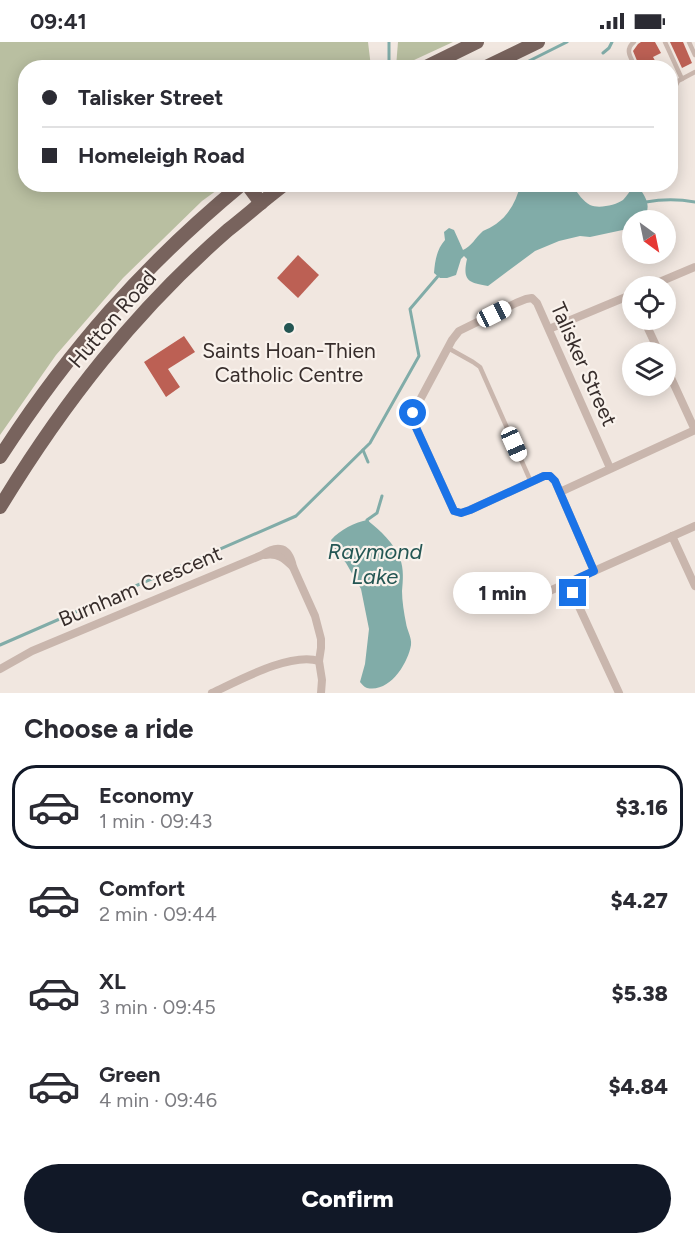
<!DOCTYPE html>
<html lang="en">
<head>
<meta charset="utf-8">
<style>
	:root { --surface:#fff; --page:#f2f2f3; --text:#2b2b33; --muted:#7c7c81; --line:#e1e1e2; --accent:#111827 }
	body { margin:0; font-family:Figtree,sans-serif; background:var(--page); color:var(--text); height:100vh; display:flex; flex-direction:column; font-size:22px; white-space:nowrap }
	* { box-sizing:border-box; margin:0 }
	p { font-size:20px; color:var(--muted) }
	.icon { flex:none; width:33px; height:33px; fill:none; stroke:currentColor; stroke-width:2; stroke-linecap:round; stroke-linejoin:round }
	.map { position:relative; height:651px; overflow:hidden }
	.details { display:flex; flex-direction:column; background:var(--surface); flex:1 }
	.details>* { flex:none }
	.banner { position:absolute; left:18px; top:18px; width:660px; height:132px; border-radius:24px; box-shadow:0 3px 15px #0003; display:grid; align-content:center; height:132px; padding:0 24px; background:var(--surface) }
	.needle { width:39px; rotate:147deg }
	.controls { position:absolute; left:622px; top:168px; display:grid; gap:12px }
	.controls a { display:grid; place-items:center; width:54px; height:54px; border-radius:50%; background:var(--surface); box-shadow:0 3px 15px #0003; font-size:30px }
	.end { position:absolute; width:27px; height:27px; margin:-14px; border:8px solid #1a73e8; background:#fff; box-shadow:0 0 0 3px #fff }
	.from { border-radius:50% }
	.bubble { position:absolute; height:42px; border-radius:21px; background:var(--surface); box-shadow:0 3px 15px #0003; font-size:20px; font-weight:800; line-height:42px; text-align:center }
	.car { position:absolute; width:18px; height:36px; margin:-18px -9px; border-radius:8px; box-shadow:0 0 4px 2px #0007; background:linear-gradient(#fff 24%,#345 0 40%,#fff 0 76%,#345 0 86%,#fff 0) }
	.banner b { display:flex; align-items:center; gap:21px; height:57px; font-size:22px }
	.banner b+b { border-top:2px solid var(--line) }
	.banner i { width:15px; height:15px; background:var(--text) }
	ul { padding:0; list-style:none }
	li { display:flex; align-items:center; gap:18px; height:84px; margin:0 12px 9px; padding:0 12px; border:3px solid transparent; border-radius:24px }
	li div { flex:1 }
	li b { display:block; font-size:22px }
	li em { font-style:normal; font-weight:800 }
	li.on { border-color:var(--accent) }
	li>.icon { width:54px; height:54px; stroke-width:1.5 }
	h2 { padding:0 24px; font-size:27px; line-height:72px }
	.cta { display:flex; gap:12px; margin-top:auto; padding:12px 24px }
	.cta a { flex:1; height:69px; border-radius:36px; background:var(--accent); color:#fff; font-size:24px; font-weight:800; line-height:69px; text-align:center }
	.status { display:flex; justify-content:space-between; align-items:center; height:42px; padding:0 30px; background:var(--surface); direction:ltr }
	.status svg { height:16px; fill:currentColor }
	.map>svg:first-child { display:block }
	.green { fill:#b9bfa1 }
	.water { fill:#81aca8 }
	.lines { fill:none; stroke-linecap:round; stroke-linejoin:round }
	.stream { stroke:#81aca8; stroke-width:3 }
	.building { fill:#bc6054 }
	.service { stroke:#c9b6ad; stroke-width:4.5 }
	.minor { stroke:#c9b6ad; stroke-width:8 }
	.primary { stroke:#78635d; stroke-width:14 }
	.route { stroke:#1a73e8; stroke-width:8 }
	.poi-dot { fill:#245653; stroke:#f9f2ec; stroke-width:2 }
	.labels { text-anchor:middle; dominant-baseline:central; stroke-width:4.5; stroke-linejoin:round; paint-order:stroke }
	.street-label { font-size:21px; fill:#372d2b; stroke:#f9f2ec }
	.poi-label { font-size:21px; fill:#372d2b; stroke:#f9f2ec }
	.water-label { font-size:22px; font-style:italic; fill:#245653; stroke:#f9f2ec }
</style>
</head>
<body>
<div class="status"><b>09:41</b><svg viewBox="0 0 49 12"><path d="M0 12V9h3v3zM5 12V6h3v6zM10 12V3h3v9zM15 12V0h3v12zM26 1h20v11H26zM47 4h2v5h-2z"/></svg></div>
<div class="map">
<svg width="695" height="651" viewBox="0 0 695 651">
	<rect width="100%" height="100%" fill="#f1e7e0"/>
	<g class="green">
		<polygon points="0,0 368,0 371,25 26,26 26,142 224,143 202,159 123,236 56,313 0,393"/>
		<polygon points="398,0 453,0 399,25 396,25"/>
	</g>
	<g class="water">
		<path d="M520,143h57l-3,2c3,6 10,15 16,18 9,4 26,0 33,-5 4,-4 8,-11 12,-15h2c9,12 16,22 5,35h-9v7l-1,1 -42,9 -10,-1 -21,5 -24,10 -47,35c-19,-3 -26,-5 -21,-27l-3,-3 -3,3 -5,16 -9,3h-7l-6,-5c1,-13 3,-24 11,-33l-1,-8 5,-4 5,2 9,20c8,-3 13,-13 20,-19 4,-2 9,-4 13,-7 13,-9 21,-24 24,-39z"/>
		<path d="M367,478c13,10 28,24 33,39 4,9 3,22 2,32 0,10 2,22 4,32 1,7 6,15 5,22 -3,18 -21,48 -44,43 -3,-1 -5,-4 -7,-6l5,-18 4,-35 -8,-40 -15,-26 -13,-16 -2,-7c10,-11 23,-17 36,-20z"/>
	</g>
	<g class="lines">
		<g class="stream">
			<polyline points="603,11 609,6 612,0"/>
			<polyline points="389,26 389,0"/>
			<polyline points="515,26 567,0"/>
			<path d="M646,160c17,-3 32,-3 49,0"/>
			<polyline points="363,408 368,420"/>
			<polyline points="368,481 367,478 377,471 382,454"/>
			<polyline points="0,603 296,474 370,401 419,314 410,267 439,233"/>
		</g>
	</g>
	<g class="building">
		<polygon points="641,0 655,0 661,11 653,15 659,26 640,26 633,9 638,2"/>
		<polygon points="670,0 683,0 692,21 682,26"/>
		<polygon points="298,213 319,233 298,256 277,236"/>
		<polygon points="184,294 195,310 168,327 180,345 166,355 144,320"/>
	</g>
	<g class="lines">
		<g class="service">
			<path d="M634,0c-10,8 -3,16 2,26"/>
			<polyline points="665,0 682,37"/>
			<polyline points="689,0 695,13"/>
			<polyline points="670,50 673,49 678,39 695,30"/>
			<polyline points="448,306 473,320 480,325 531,440"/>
		</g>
		<g class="minor">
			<polyline points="650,244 695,225"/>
			<polyline points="644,278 659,310"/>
			<polyline points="549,287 633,252"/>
			<polyline points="666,325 695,388"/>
			<polyline points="560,450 695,388"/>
			<polyline points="672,494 695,544"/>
			<path d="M265,513c13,-2 19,3 28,12"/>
			<polyline points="594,529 555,439 550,434 544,434 470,468 461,471 454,469 413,379 413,371 452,298 459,289 516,261 526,257 532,256 537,261 610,426"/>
			<polyline points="568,541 619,651"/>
			<polyline points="518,563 695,484"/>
			<path d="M0,627l32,-18 230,-96c16,-11 27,-8 31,12l22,49 6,23v9l-2,13 3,19 -1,13"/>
			<path d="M212,651c26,-12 78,-41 107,-32"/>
		</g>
		<g class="primary">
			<polyline points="424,26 477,0"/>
			<polyline points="484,26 538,0"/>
			<polyline points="247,142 261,161"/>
			<path d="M0,415c69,-107 144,-192 242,-273"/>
			<path d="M0,465c64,-105 135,-196 228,-277 19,-15 37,-31 57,-46"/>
		</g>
	</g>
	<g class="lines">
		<polyline class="route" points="413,371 413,379 454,469 461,471 470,468 544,434 550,434 555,439 594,529 568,541 573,551"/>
	</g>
	<circle class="poi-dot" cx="289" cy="286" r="6"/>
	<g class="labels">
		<g class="street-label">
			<text transform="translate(112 277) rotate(-49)">Hutton Road</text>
			<text transform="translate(584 322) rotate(66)">Talisker Street</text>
			<text transform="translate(140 544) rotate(-23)">Burnham Crescent</text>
		</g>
		<g class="poi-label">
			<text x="289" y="308">Saints Hoan-Thien<tspan x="289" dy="24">Catholic Centre</tspan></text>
		</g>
		<g class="water-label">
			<text x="375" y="509">Raymond<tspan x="375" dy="25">Lake</tspan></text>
		</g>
	</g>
</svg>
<div class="controls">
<a><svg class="needle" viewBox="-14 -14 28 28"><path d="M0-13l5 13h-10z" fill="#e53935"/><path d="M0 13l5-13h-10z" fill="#7c7c81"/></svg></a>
<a><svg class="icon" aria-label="locate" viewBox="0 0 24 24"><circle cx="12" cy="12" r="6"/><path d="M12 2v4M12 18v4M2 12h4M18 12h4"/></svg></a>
<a><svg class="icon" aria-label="layers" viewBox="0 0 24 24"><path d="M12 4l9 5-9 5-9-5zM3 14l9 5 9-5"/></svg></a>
</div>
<i class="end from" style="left:413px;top:371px"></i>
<i class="end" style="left:573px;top:551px"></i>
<div class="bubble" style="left:453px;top:530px;width:99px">1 min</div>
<i class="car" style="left:494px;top:272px;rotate:63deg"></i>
<i class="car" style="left:514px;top:402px;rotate:156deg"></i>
<div class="banner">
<b><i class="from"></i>Talisker Street</b>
<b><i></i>Homeleigh Road</b>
</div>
</div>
<section class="details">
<h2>Choose a ride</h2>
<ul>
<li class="on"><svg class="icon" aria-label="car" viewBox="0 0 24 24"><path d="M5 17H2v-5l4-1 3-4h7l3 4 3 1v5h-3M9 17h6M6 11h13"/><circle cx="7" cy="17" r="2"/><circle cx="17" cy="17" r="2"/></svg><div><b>Economy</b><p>1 min · 09:43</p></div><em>$3.16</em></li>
<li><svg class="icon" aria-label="car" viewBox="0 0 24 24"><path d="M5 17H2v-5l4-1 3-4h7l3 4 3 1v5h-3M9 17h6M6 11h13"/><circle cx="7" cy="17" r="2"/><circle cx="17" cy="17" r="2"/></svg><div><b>Comfort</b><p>2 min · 09:44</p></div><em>$4.27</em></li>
<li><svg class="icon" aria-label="car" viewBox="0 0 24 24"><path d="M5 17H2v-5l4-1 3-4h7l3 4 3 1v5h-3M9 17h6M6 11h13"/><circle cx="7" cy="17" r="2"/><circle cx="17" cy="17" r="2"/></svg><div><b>XL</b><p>3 min · 09:45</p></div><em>$5.38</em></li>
<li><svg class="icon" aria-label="car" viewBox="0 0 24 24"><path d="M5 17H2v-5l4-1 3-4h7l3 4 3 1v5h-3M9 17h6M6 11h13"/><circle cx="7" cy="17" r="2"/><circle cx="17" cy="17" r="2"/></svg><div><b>Green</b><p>4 min · 09:46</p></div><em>$4.84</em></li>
</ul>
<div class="cta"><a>Confirm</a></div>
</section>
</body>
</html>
